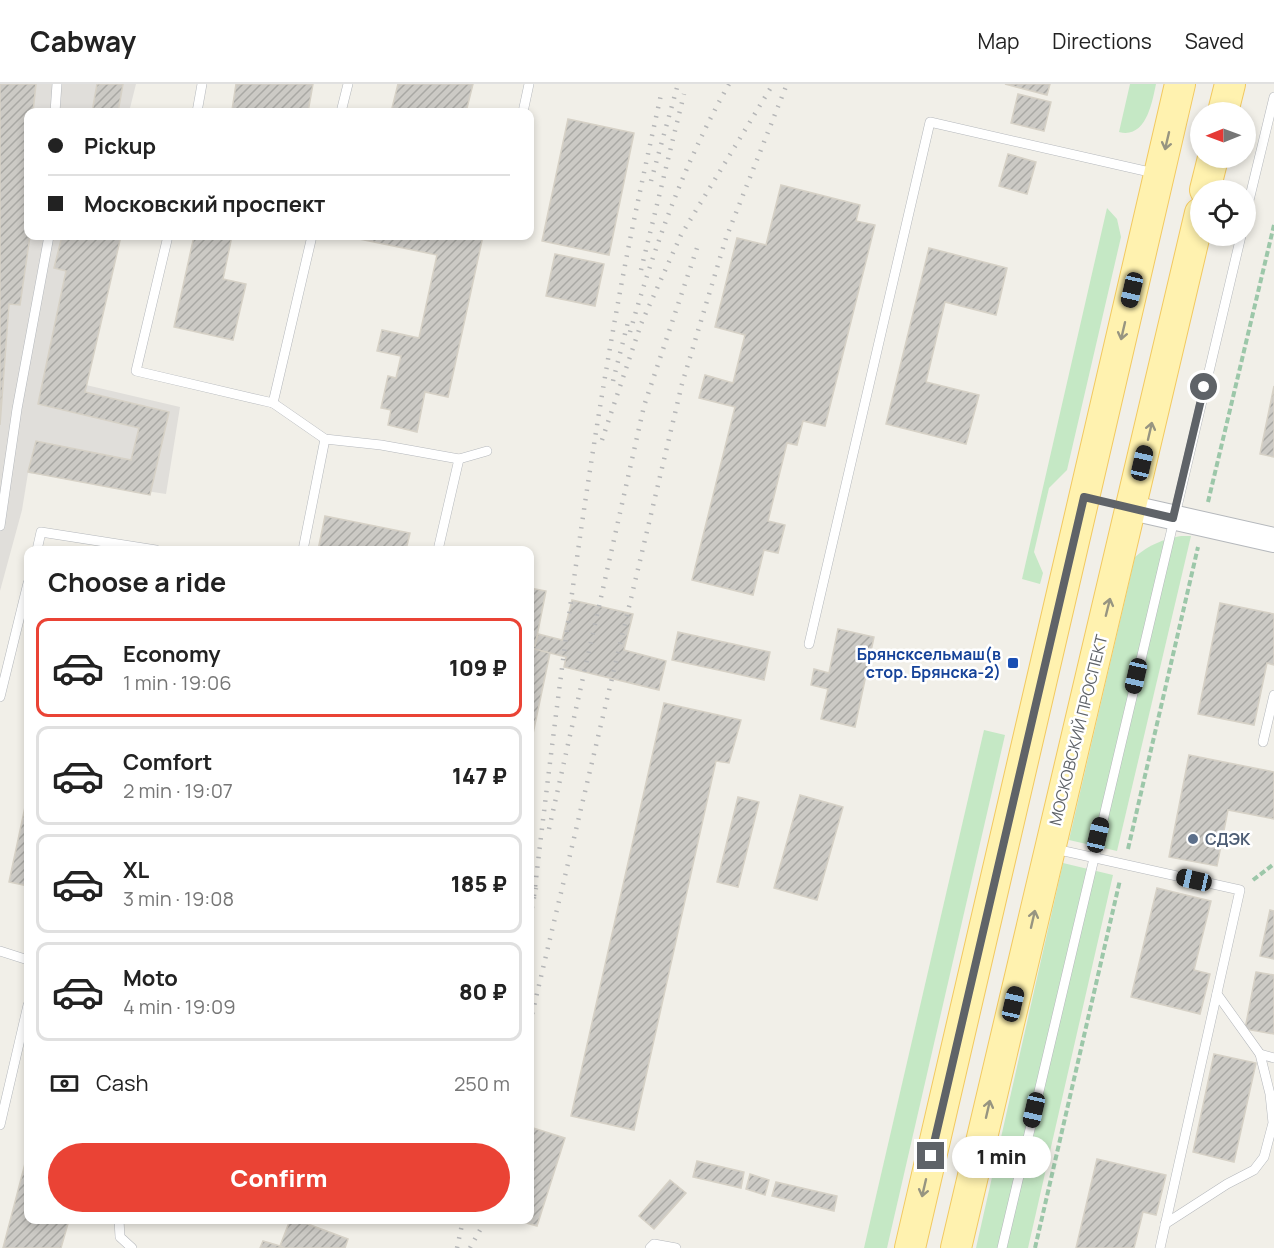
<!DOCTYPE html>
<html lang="en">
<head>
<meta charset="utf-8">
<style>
	:root { --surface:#fff; --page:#f2f2f2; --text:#222; --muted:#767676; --line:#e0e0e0; --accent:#ea4335 }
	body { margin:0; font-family:Manrope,sans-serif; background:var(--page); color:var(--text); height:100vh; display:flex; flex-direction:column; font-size:22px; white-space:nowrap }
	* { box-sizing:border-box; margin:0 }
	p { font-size:20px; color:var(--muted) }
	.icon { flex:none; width:33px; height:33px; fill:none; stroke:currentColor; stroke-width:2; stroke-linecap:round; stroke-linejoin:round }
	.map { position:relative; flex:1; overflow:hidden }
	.panel { position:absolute; left:24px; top:462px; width:510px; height:678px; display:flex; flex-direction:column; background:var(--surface); border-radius:12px; box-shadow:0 3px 9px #0003 }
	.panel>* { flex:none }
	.banner { position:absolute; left:24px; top:24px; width:510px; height:132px; border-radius:12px; box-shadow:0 3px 9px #0003; display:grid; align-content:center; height:132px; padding:0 24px; background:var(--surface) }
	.needle { width:39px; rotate:269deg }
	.tools { position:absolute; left:1190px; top:18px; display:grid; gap:12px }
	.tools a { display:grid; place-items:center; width:66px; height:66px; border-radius:50%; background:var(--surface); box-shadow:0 3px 9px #0003; font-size:30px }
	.end { position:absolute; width:27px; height:27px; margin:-14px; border:8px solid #5f6368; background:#fff; box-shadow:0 0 0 3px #fff }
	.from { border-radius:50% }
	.bubble { position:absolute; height:42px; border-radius:21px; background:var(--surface); box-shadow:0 3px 9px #0003; font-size:20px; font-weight:800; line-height:42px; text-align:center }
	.car { position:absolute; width:18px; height:36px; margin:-18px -9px; border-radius:8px; box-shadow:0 0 4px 2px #0007; background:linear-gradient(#222 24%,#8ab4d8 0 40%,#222 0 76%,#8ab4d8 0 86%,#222 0) }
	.banner b { display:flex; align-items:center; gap:21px; height:57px; font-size:22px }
	.banner b+b { border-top:2px solid var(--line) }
	.banner i { width:15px; height:15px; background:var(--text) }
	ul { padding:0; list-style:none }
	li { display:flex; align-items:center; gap:18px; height:99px; margin:0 12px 9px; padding:0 12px; border:3px solid var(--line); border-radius:12px }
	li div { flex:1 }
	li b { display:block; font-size:22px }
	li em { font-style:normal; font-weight:800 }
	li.selected { border-color:var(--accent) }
	li>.icon { width:54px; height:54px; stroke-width:1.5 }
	h2 { padding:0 24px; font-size:27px; line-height:72px }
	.pay { display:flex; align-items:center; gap:15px; height:66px; padding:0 24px; font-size:22px }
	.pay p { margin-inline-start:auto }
	.primary-button { display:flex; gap:12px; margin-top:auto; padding:12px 24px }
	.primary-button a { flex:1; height:69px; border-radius:36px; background:var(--accent); color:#fff; font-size:24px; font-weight:800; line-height:69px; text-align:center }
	header { display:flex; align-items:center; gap:36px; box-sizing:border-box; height:84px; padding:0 30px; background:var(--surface); border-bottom:2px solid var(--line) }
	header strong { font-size:28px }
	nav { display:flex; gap:33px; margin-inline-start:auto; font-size:21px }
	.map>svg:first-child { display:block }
	.industrial { fill:#e0deda }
	.grass { fill:#c5e8c5 }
	.building { fill:url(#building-hatch); stroke:#d6d1c6; stroke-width:1.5 }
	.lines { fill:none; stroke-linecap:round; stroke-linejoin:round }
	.service-casing { stroke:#b5b8bc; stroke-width:10 }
	.tertiary-casing { stroke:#b5b8bc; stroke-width:26 }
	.primary-casing { stroke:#f2c960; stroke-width:32 }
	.path { stroke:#9cc7a9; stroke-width:4; stroke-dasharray:6 3; stroke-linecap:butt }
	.service { stroke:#fff; stroke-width:9 }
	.tertiary { stroke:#fff; stroke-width:24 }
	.primary { stroke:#fff2af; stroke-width:30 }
	.rail { stroke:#b6b7b8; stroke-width:4.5; stroke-dasharray:1.5 8; stroke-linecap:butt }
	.oneway { stroke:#979581 }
	.route { stroke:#5f6368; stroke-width:8 }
	.transit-dot { fill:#1a4fb4; stroke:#fff; stroke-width:2 }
	.service-dot { fill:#5c6f8a; stroke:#fff; stroke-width:2 }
	.labels { text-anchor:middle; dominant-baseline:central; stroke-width:5; stroke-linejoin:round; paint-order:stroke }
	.transit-label { font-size:16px; font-weight:bold; fill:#164399; stroke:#fff; text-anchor:end }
	.street-label { font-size:16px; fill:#5f6368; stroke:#fff }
	.service-label { font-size:16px; font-weight:bold; fill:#4e5e75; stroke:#fff; text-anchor:start }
</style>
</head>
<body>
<header>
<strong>Cabway</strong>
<nav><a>Map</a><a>Directions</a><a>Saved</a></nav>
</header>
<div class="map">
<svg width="1274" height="1164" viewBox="0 0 1274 1164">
	<defs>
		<pattern id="building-hatch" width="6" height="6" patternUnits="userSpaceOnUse" patternTransform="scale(1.5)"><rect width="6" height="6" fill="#cccac5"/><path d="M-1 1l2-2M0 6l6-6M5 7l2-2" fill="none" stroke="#a9a8a4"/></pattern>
	</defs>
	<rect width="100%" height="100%" fill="#f1efe8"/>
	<polygon class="industrial" points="0,0 136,0 129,28 28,28 28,152 102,152 69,297 180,323 166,410 28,389 22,426 0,507"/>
	<g class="grass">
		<path d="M1130,0h26c-4,19 -10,55 -37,48z"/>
		<polygon points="1107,124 1117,135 1121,153 1067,386 1049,404 1034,468 1043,489 1040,500 1022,495"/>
		<path d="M1181,452h10l-74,315 -48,-11 66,-283c14,-12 28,-18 46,-21z"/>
		<polygon points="984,646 1005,651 887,1164 864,1164"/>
		<polygon points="1063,779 1113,791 1028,1164 976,1164"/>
	</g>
	<g class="building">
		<polygon points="0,0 36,0 33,28 28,28 28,152 30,152 20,221 9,220 0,341"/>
		<polygon points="97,0 123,0 118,28 92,28"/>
		<polygon points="236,0 313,0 308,28 247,28 232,26"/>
		<polygon points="398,0 473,0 466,28 391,28"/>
		<polygon points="1005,0 1050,0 1047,11"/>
		<polygon points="1018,10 1051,18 1044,47 1011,39"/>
		<polygon points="568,35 634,49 609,171 542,157"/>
		<polygon points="1008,70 1036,78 1027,110 999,102"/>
		<polygon points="781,101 860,121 856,137 875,141 825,342 803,337 797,361 787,359 768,437 785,441 778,469 764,466 753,511 692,496 735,323 699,314 705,291 733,299 745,251 715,243 737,154 766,161"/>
		<polygon points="62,152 121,152 85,308 169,328 150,411 28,388 36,357 131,376 139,344 38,320 66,187 54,184"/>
		<polygon points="194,152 232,152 223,195 246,200 233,256 174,243"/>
		<polygon points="360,152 483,152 448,313 425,308 417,348 388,341 391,326 381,324 388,292 396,294 401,272 377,267 382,246 419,254 437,171 359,155"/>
		<polygon points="929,164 1007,184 996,231 945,218 926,298 979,311 966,360 886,340"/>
		<polygon points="555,170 604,180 595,222 546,212"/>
		<polygon points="1274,302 1274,373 1260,370"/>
		<polygon points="325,432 410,449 406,466 318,466"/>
		<polygon points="530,504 546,507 535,562 530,561"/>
		<polygon points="572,516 633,530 624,566 666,577 659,606 564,583 566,573 530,564 530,561 535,562 538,550 562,556"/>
		<polygon points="1220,519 1274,530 1274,581 1267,579 1254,641 1198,630"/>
		<polygon points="838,545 874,553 855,643 821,635 828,605 811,601 814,585 829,589"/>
		<polygon points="678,548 770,568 764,596 672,576"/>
		<polygon points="530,564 550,569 530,664"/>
		<polygon points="664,619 741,636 729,679 716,677 634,1046 571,1032"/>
		<polygon points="1189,671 1274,688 1274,735 1228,726 1217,782 1169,773"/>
		<polygon points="28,709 28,802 9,798"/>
		<polygon points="800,711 843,723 817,816 774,804"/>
		<polygon points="738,713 759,718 738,803 717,798"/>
		<polygon points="1157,804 1211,817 1194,886 1210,890 1200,930 1131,913"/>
		<polygon points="1270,826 1274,827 1274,875 1260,872"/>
		<polygon points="1256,888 1274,891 1274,950 1245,945"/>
		<polygon points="1214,970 1256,979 1234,1078 1193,1068"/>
		<polygon points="530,1043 565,1054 537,1142 516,1136 530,1136"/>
		<polygon points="28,1068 28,1136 69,1136 61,1164 3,1164"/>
		<polygon points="1097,1075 1166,1091 1156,1131 1143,1128 1134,1164 1076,1164"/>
		<polygon points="697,1077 744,1088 741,1104 693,1093"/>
		<polygon points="750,1090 769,1096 765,1111 746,1105"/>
		<polygon points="670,1096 686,1109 654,1145 639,1132"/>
		<polygon points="776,1098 837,1112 834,1127 772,1112"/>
		<polygon points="290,1136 297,1136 348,1155 345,1164 284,1164 280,1162"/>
		<polygon points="263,1157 280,1162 284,1164 260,1164"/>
	</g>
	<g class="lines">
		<defs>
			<g id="service">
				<polyline points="55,28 57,0"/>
				<polyline points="197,28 202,0"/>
				<polyline points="341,28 348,0"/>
				<polyline points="523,28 529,0"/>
				<polyline points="1245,133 1274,13"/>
				<polyline points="168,152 136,287 273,319 312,152"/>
				<polyline points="273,319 325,355 381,361 459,375 487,367"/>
				<polyline points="0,442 17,325 49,152"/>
				<polyline points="37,466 41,448 156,466"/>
				<polyline points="303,466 325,355"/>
				<polyline points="438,466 459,375"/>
				<polyline points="809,560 930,38 1154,89"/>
				<polyline points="0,613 28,499"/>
				<polyline points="1263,658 1274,611"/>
				<polyline points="1055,765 1240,806 1160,1164"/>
				<polyline points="0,867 28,876"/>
				<polyline points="1260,970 1274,974"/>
				<polyline points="0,1041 28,921"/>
				<polyline points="119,1136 120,1153 132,1164"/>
				<polyline points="1165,1140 1227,1100 1254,1086 1264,1073 1273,1039 1270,1010 1260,970 1217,910"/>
				<polyline points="650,1164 654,1160 676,1164"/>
				<polyline points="1002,1164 1241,152"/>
			</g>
			<polyline id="tertiary" points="1132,424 1274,456"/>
			<g id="primary">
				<polyline points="1223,28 1230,0"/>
				<polyline points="1205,106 1213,74"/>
				<polyline points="910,1164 1180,0"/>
				<polyline points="956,1164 1200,129"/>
			</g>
		</defs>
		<use href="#service" class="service-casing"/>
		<use href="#tertiary" class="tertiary-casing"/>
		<use href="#primary" class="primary-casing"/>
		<g class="path">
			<polyline points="1208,418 1274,141"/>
			<polyline points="1128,765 1198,463"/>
			<polyline points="1253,796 1274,780"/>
			<polyline points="1035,1164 1120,796"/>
		</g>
		<use href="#service" class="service"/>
		<use href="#tertiary" class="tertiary"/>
		<use href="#primary" class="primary"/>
		<g class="rail">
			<polyline points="651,97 678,0"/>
			<polyline points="641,186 684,10"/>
			<path d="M630,248c25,-87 54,-169 99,-248"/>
			<polyline points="613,297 628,238"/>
			<polyline points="602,356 641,240 681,151 773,0"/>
			<polyline points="530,707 530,704"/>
			<polyline points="549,745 644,322 697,164"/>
			<path d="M534,812c24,-205 50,-411 88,-615 12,-64 26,-127 40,-191"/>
			<polyline points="530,833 536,804"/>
			<polyline points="530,939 682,300 726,154 787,0"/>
			<polyline points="457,1164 463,1136"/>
			<polyline points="470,1164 480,1146 483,1136"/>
		</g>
	</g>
	<defs><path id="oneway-shaft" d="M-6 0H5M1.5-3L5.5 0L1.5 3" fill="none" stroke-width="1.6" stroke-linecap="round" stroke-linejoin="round" transform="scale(1.5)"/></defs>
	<g class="oneway">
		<use href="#oneway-shaft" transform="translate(1167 57) rotate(103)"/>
		<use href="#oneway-shaft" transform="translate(1123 247) rotate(103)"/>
		<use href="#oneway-shaft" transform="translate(1150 347) rotate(-77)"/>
		<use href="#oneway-shaft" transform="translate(1108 523) rotate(-76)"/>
		<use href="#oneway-shaft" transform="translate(1033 835) rotate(-77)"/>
		<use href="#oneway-shaft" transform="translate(988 1025) rotate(-77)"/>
		<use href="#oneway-shaft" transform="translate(924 1104) rotate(103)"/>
	</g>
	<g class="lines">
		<polyline class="route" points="931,1072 1084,413 1173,434 1204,303"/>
	</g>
	<rect class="transit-dot" x="1007" y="573" width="12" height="12" rx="3"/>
	<circle class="service-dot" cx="1193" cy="755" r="6"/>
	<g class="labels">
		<g class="transit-label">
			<text x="1001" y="570">Брянсксельмаш(в<tspan x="1001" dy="18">стор. Брянска-2)</tspan></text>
		</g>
		<g class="street-label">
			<text transform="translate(1078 646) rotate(-76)">МОСКОВСКИЙ ПРОСПЕКТ</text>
		</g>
		<g class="service-label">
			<text x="1205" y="755">СДЭК</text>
		</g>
	</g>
</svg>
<div class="tools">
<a><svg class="needle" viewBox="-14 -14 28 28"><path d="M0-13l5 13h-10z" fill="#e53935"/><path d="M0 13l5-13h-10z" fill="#767676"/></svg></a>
<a><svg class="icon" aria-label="locate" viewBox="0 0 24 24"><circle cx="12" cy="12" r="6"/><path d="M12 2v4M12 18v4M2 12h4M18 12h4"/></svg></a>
</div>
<i class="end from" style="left:1204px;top:303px"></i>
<i class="end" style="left:931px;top:1072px"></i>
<div class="bubble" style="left:952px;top:1052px;width:99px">1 min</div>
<i class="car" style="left:1132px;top:206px;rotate:193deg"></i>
<i class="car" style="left:1142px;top:379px;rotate:13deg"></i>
<i class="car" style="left:1136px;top:592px;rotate:193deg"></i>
<i class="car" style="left:1098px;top:751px;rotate:13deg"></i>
<i class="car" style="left:1194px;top:796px;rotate:283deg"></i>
<i class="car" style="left:1013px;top:920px;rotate:13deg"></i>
<i class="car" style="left:1034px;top:1026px;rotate:193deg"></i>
<div class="banner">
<b><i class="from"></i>Pickup</b>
<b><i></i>Московский проспект</b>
</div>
<section class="panel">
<h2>Choose a ride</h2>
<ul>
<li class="selected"><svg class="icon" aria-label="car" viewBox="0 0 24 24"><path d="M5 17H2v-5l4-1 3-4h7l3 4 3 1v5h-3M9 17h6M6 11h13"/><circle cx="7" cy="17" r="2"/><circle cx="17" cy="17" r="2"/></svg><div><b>Economy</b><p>1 min · 19:06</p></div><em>109 ₽</em></li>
<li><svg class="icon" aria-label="car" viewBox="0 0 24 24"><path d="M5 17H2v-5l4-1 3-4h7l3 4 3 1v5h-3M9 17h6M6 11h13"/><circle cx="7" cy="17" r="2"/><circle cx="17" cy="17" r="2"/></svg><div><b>Comfort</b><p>2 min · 19:07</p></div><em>147 ₽</em></li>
<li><svg class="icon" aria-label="car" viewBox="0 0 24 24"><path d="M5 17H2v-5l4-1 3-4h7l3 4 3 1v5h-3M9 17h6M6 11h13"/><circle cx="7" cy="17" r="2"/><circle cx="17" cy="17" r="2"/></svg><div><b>XL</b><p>3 min · 19:08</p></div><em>185 ₽</em></li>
<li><svg class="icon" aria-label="car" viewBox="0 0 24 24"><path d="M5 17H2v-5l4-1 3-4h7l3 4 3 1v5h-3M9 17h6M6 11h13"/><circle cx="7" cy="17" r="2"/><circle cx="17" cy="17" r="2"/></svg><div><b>Moto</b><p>4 min · 19:09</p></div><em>80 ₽</em></li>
</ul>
<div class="pay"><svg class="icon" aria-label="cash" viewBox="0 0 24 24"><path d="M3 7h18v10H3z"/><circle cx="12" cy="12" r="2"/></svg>Cash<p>250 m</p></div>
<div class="primary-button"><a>Confirm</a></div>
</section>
</div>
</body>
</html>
